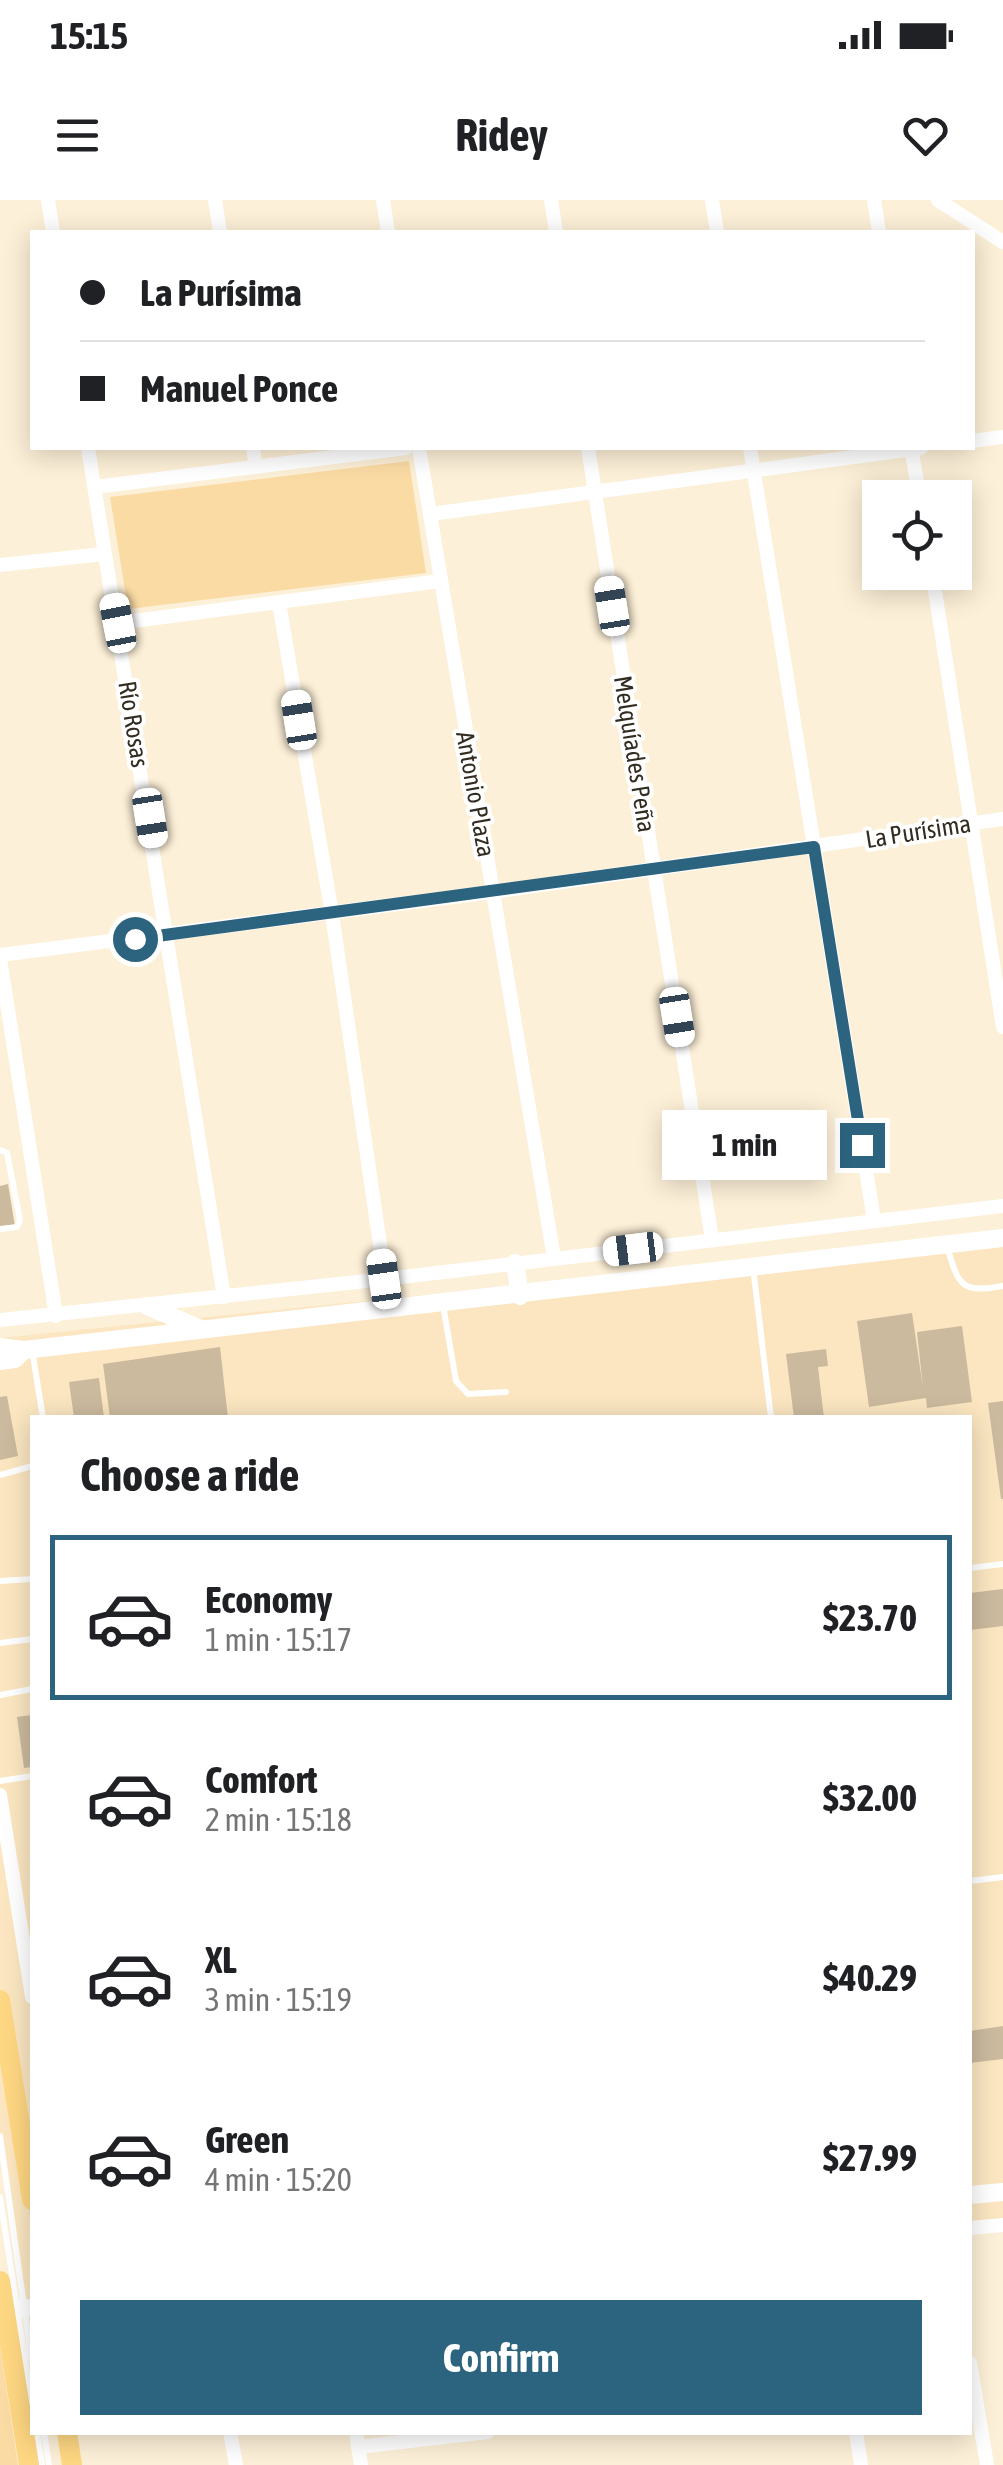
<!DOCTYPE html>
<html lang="en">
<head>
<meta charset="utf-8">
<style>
	:root { --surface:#fff; --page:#f6f6f6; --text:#202124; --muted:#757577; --line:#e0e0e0; --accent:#2c637e }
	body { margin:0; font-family:"Asap Condensed",sans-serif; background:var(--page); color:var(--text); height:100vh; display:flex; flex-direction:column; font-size:38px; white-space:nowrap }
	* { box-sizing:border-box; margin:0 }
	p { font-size:32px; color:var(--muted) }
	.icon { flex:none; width:55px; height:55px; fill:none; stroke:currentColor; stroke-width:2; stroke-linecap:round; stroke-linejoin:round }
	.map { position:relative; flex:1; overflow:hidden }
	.details { position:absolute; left:30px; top:1215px; width:942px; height:1020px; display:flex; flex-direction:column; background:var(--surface); border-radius:0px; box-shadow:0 5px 25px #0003 }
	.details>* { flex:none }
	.banner { position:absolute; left:30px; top:30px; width:945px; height:220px; border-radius:0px; box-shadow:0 5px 25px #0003; display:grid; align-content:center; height:220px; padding:0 50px; background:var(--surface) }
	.fabs { position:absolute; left:862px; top:280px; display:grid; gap:20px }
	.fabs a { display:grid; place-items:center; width:110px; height:110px; border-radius:0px; background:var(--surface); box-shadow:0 5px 25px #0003; font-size:50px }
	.end { position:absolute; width:45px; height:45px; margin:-22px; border:12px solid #2c637e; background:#fff; box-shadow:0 0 0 5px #fff }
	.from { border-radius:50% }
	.bubble { position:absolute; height:70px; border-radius:0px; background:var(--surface); box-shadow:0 5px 25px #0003; font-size:32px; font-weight:700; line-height:70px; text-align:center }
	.car { position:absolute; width:30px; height:60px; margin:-30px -15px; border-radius:12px; box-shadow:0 0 8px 2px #0007; background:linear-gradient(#fff 24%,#345 0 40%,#fff 0 76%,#345 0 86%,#fff 0) }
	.banner b { display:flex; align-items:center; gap:35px; height:95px; font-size:38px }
	.banner b+b { border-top:2px solid var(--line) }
	.banner i { width:25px; height:25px; background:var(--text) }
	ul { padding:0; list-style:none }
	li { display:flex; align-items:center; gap:30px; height:165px; margin:0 20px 15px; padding:0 30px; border:5px solid transparent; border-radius:0px }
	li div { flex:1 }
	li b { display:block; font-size:38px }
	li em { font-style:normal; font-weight:700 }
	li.selected { border-color:var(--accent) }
	li>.icon { width:90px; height:90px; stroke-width:1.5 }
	h2 { padding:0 50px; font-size:45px; line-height:120px }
	.primary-button { display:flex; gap:20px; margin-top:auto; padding:20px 50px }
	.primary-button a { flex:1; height:115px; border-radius:0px; background:var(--accent); color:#fff; font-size:40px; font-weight:700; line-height:115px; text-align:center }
	.status { display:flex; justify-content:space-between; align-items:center; height:70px; padding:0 50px; background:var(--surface); direction:ltr }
	.status svg { height:28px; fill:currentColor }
	header { display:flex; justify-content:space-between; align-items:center; height:130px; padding:0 50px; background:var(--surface); font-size:45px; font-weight:700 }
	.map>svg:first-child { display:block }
	.built { fill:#fbe6c1 }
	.green { fill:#fbdba4 }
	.building { fill:#cbba9e }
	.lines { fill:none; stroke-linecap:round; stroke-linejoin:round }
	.service { stroke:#fff; stroke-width:6 }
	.minor { stroke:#fff; stroke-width:14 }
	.tertiary { stroke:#fff; stroke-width:18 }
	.primary { stroke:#fed783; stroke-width:20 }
	.route { stroke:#2c637e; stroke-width:12 }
	.labels { text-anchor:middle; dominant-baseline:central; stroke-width:8; stroke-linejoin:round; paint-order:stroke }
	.street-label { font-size:25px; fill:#332c21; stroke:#fff }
</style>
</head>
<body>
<div class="status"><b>15:15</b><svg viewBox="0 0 49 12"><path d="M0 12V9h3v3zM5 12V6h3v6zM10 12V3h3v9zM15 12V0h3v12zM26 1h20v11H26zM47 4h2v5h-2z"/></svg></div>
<header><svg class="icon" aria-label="menu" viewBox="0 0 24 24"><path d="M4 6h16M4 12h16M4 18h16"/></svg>Ridey<svg class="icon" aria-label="heart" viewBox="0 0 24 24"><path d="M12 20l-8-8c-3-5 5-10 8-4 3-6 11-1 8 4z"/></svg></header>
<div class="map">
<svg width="1003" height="2265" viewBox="0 0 1003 2265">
	<rect width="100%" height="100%" fill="#fdf0d8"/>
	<polygon class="built" points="1003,1042 1003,2019 970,2023 970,1218 32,1218 32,2120 29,2120 0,1932 0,1138 561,1081"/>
	<g class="green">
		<polygon points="409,261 426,373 128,409 110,297"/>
		<polygon points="0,2146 18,2265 0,2265"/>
	</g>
	<g class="building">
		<polygon points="8,984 15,1026 0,1028 0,986"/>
		<polygon points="912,1113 923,1188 917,1132 962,1126 972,1202 927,1208 926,1198 869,1207 857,1121"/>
		<polygon points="220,1147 228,1218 110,1218 103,1164"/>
		<polygon points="826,1149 828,1166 818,1167 824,1218 794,1218 786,1154"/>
		<polygon points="99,1178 104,1218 74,1218 69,1182"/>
		<polygon points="7,1196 18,1256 0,1260 0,1197"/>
		<polygon points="1003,1201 1003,1299 1001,1299 988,1203"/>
		<polygon points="1003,1389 1003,1426 970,1430 970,1393"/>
		<polygon points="32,1515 32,1567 24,1568 17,1517"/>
		<polygon points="1003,1826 1003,1859 970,1863 970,1831"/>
	</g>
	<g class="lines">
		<g class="service">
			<polyline points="0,950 7,953 20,1020 17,1027 0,1029"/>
			<path d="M947,1046c11,38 13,48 56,40"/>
			<polyline points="753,1067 771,1218"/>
			<polyline points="443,1105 456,1181 468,1194 506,1192"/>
			<polyline points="32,1150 43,1218"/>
			<polyline points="0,1275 32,1266"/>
			<polyline points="970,1368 1003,1364"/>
			<polyline points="0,1381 32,1379"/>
			<polyline points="0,1443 32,1439"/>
			<polyline points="0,1495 32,1489"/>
			<polyline points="0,1581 32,1576"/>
			<polyline points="970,1681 1003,1677"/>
			<polyline points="0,1936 32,2162"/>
			<polyline points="0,1997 32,2204"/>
			<polyline points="37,2232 42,2265"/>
			<polyline points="44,2232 49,2265"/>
		</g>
		<g class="minor">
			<polyline points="48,0 53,32"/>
			<polyline points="215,0 220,32"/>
			<polyline points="383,0 388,32"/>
			<polyline points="551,0 556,32"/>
			<polyline points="712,0 717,32"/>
			<polyline points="874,0 879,32"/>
			<polyline points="938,0 1003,42"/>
			<polyline points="972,241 1003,237"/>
			<polyline points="88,248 224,1097"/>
			<polyline points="253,248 256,267"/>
			<polyline points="419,248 554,1058"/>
			<polyline points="588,248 712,1039"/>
			<polyline points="750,248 874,1020"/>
			<polyline points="911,248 920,298"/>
			<polyline points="95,287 406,248"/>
			<polyline points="431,314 921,248"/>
			<polyline points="0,365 104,354"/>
			<polyline points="932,372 1003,827"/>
			<polyline points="279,403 332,714 385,1079"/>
			<polyline points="118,423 440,381"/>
			<polyline points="0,755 493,692 1003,619"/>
			<polyline points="0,759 56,1116"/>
			<polyline points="0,1120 385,1079 1003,1006"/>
			<polyline points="0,1595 32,1797"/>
			<polyline points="970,2028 1003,2025"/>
			<polyline points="11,2156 32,2152"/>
			<polyline points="970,2163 987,2265"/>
			<polyline points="230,2232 236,2265"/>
			<polyline points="356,2232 361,2265"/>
			<polyline points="856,2232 861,2265"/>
			<polyline points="358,2247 488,2232"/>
		</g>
		<g class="tertiary">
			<polyline points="515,1063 520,1096"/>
			<polyline points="147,1106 201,1129"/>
			<polyline points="0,1147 24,1150 1003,1038"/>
			<polyline points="0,1161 15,1159 24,1150"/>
			<polyline points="970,1995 1003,1992"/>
			<polyline points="5,2109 32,2108"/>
		</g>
		<g class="primary">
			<polyline points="0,1800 32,2000"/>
			<polyline points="0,2081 29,2265"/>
			<polyline points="67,2232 72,2265"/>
		</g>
	</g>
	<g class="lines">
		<polyline class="route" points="135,739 814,647 862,945"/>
	</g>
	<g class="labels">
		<g class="street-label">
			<text transform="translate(134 524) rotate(81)">Río Rosas</text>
			<text transform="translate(635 554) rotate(81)">Melquíades Peña</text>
			<text transform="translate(476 594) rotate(80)">Antonio Plaza</text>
			<text transform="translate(918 631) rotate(-9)">La Purísima</text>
		</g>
	</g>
</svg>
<div class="fabs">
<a><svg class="icon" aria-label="locate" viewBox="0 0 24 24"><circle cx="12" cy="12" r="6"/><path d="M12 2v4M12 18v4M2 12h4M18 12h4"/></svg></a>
</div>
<i class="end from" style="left:135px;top:739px"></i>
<i class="end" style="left:862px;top:945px"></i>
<div class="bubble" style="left:662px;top:910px;width:165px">1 min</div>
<i class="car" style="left:612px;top:406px;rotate:351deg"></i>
<i class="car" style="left:118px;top:423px;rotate:349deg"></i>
<i class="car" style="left:299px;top:520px;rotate:351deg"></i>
<i class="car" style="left:150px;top:618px;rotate:171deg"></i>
<i class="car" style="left:677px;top:817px;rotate:171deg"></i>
<i class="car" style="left:633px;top:1049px;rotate:263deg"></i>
<i class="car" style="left:384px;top:1079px;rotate:352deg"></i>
<div class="banner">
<b><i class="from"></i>La Purísima</b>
<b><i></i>Manuel Ponce</b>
</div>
<section class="details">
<h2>Choose a ride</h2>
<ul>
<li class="selected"><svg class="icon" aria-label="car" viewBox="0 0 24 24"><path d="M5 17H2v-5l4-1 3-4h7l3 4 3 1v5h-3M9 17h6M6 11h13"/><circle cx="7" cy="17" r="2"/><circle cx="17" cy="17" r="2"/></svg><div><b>Economy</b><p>1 min · 15:17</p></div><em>$23.70</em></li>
<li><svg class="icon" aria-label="car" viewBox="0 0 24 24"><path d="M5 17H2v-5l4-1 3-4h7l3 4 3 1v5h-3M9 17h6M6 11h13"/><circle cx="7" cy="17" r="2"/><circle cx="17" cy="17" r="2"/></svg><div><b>Comfort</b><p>2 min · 15:18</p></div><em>$32.00</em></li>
<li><svg class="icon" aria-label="car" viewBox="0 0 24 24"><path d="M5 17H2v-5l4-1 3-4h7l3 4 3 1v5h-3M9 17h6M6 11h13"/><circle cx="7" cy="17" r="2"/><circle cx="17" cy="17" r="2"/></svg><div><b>XL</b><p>3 min · 15:19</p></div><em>$40.29</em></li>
<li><svg class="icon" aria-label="car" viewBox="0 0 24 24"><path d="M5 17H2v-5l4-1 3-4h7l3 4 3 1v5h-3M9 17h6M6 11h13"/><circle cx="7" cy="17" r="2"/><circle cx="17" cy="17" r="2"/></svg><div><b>Green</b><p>4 min · 15:20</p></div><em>$27.99</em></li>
</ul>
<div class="primary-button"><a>Confirm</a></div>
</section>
</div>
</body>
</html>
